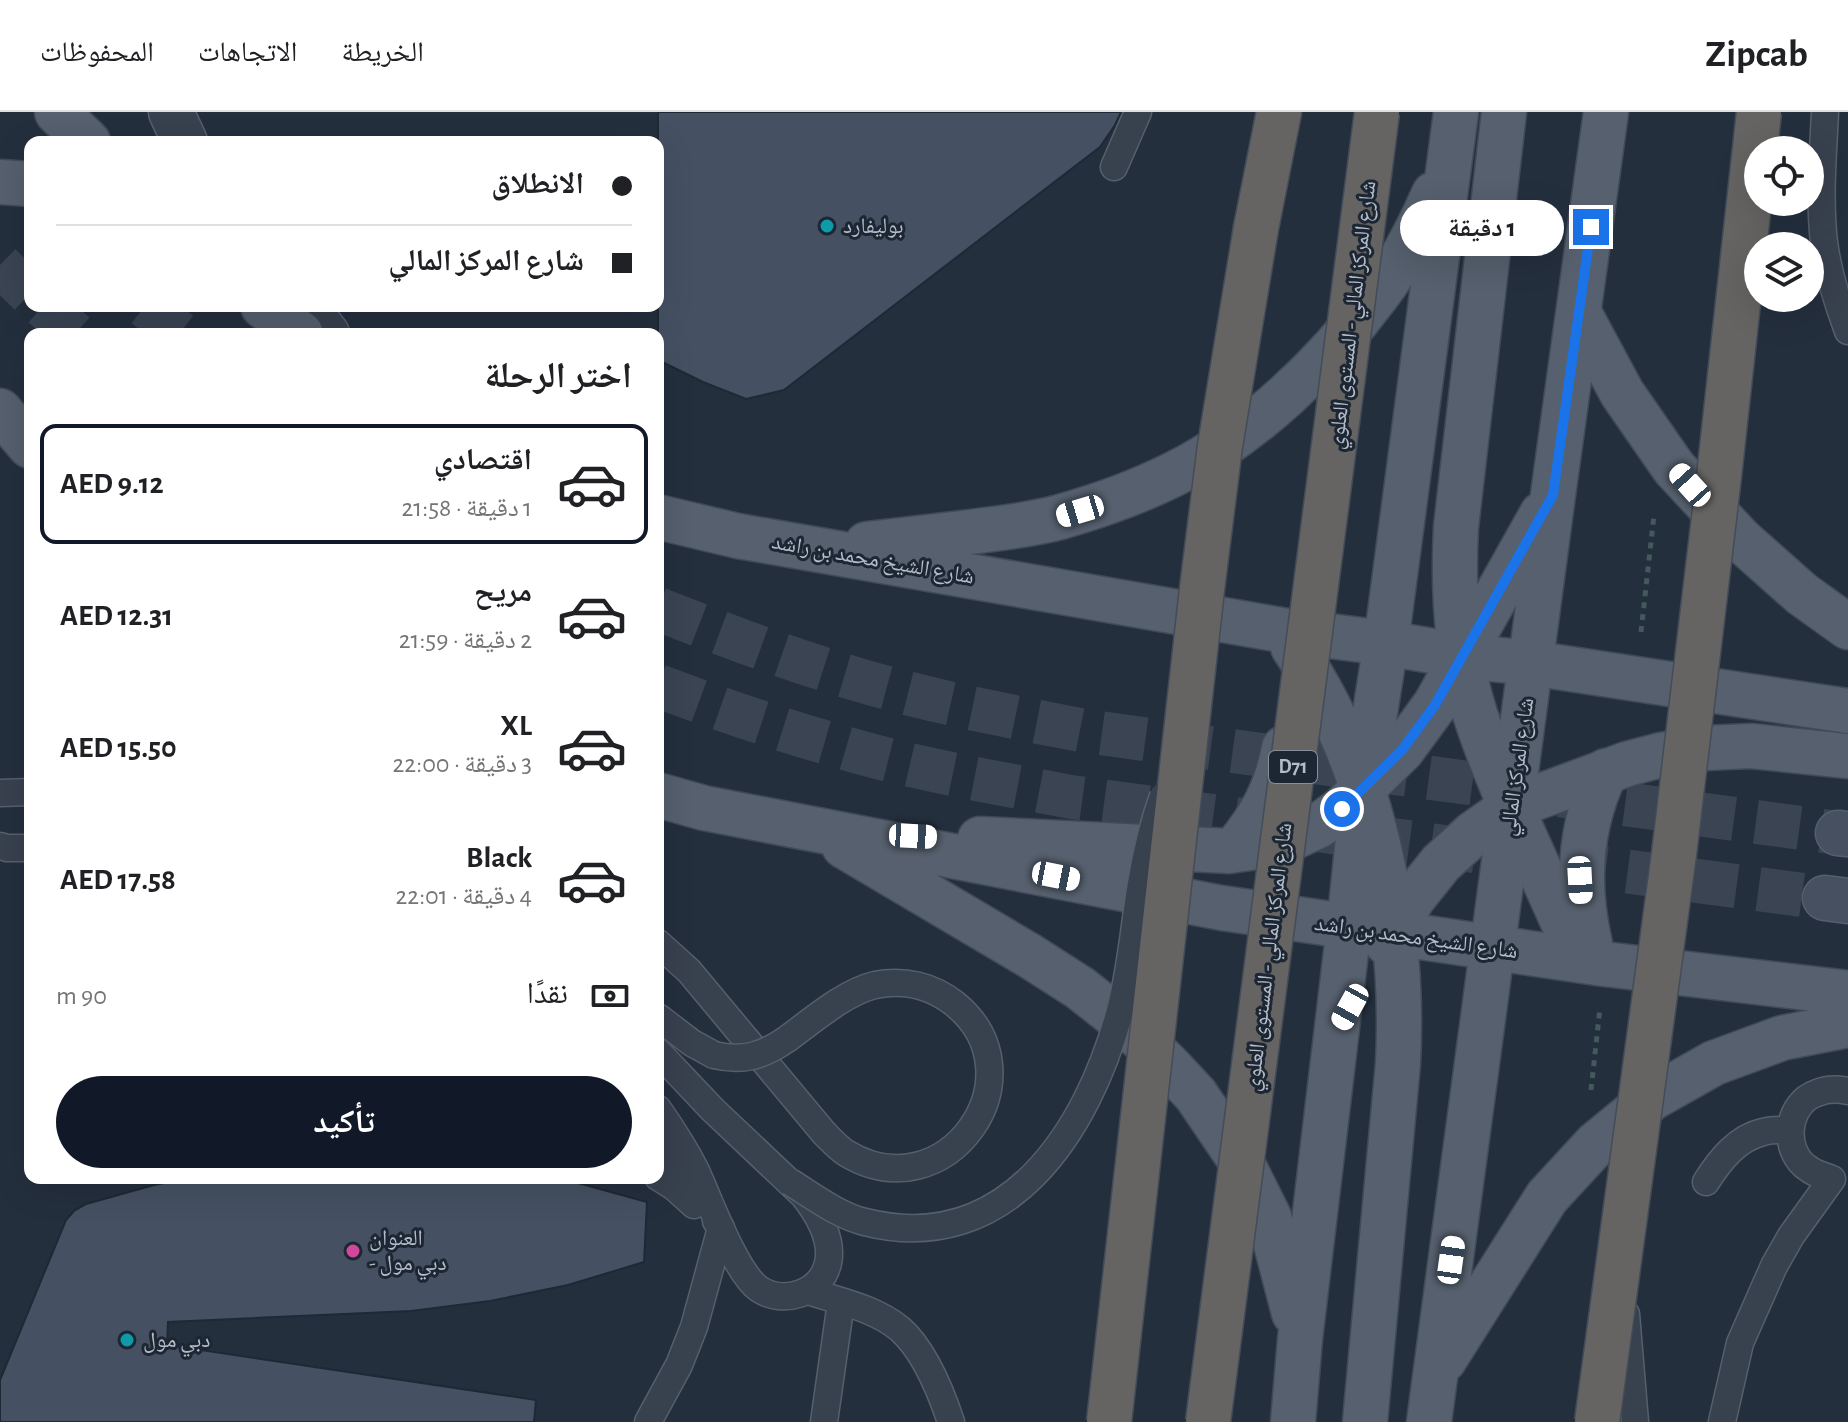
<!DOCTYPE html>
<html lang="ar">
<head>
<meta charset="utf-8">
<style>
	:root { --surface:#fff; --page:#f2f2f2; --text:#202124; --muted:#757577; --line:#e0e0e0; --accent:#111827 }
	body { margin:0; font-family:"Alegreya Sans","Noto Naskh Arabic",sans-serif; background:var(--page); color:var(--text); direction:rtl; height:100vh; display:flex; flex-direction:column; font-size:30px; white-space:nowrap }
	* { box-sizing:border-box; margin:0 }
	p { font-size:26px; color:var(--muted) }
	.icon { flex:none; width:44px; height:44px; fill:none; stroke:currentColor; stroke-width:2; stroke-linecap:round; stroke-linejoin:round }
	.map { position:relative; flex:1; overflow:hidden; direction:ltr }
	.side { position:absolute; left:24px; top:216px; width:640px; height:856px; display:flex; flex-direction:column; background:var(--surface); border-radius:16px; box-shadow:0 8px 32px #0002; direction:rtl }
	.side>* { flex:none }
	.hud { position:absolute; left:24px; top:24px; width:640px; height:176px; border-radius:16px; box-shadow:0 8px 32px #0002; direction:rtl; display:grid; align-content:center; height:176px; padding:0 32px; background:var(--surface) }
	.buttons { position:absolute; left:1744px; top:24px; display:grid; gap:16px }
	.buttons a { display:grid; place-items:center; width:80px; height:80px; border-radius:50%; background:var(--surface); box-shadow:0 8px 32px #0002; font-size:40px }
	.end { position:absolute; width:36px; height:36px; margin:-18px; border:10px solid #1a73e8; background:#fff; box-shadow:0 0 0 4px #fff }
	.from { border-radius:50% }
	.bubble { position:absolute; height:56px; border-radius:28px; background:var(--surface); box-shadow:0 8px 32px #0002; font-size:26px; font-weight:700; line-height:56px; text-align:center; direction:rtl }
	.car { position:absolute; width:24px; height:48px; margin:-24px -12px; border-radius:10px; box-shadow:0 0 6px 2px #0007; background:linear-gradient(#fff 24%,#345 0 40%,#fff 0 76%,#345 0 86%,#fff 0) }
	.hud b { display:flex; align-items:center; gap:28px; height:76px; font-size:30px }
	.hud b+b { border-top:2px solid var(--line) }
	.hud i { width:20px; height:20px; background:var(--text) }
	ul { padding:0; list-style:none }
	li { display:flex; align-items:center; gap:24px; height:120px; margin:0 16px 12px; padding:0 16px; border:4px solid transparent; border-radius:16px }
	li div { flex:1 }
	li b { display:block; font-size:30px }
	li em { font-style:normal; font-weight:700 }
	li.current { border-color:var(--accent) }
	li>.icon { width:72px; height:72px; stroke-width:1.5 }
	h2 { padding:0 32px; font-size:36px; line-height:96px }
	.pay { display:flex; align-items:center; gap:20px; height:88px; padding:0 32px; font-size:30px }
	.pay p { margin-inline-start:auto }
	.action { display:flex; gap:16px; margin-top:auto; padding:16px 32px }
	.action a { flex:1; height:92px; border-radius:48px; background:var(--accent); color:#fff; font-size:32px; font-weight:700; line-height:92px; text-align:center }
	header { display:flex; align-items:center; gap:48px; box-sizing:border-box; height:112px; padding:0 40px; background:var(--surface); border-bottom:2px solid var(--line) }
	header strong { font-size:38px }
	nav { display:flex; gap:44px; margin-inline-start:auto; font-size:28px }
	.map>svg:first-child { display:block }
	.building { fill:#455162; stroke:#1f2835; stroke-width:2 }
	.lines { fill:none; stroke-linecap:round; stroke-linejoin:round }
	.secondary-tunnel { stroke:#3a4453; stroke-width:44; stroke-dasharray:44 22; stroke-linecap:butt }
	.service-casing { stroke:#565f6c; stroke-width:29 }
	.minor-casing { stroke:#565f6c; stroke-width:47 }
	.secondary-casing { stroke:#565f6c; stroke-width:47 }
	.primary-casing { stroke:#414a57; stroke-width:47 }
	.trunk-casing { stroke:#434c59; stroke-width:47 }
	.path { stroke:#44595c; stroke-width:5; stroke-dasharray:6 6; stroke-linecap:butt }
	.service { stroke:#38414e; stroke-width:26 }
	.minor { stroke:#38414e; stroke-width:44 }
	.secondary { stroke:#465061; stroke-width:44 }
	.primary { stroke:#56606e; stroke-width:44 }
	.trunk { stroke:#656462; stroke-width:44 }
	.service-bridge-casing { stroke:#565f6c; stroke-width:29; stroke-linecap:butt }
	.trunk-bridge-casing { stroke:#434c59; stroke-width:47; stroke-linecap:butt }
	.service-bridge { stroke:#38414e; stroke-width:26 }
	.trunk-bridge { stroke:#656462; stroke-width:44 }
	.route { stroke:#1a73e8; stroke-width:10 }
	.culture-dot { fill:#0f9aa8; stroke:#1d2633; stroke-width:3 }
	.hotel-dot { fill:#d1479c; stroke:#1d2633; stroke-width:3 }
	.labels { text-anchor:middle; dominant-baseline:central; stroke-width:6; stroke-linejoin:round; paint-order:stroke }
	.shield { fill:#1d2633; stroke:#878f9c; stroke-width:2 }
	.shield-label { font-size:20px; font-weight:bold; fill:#b4bcc9 }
	.poi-label { font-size:22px; fill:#b4bcc9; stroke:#1d2633; text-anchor:start }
	.street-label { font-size:22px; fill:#b4bcc9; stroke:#1d2633 }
</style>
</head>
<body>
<header>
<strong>Zipcab</strong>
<nav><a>الخريطة</a><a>الاتجاهات</a><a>المحفوظات</a></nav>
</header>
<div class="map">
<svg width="1848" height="1310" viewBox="0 0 1848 1310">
	<rect width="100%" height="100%" fill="#242f3e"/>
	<g class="building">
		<polygon points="658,0 1121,0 1115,13 1100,35 784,278 746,287 703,270 658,248"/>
		<polygon points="190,1066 550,1066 578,1071 647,1090 644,1150 568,1173 490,1189 411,1199 168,1210 167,1233 536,1288 534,1310 0,1310 0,1268 66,1108 74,1099 86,1092 154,1073"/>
	</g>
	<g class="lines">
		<g class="secondary-tunnel">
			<polyline points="0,153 30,182"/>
			<polyline points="43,194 75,222"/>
			<polyline points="145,194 181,222"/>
			<path d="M658,497c66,26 133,51 201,71 74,22 150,36 226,51l753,102"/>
			<path d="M658,574c59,22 119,43 180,60 76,23 155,36 233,51l754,101"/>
		</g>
		<defs>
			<g id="service">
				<path d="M1825,0c-2,43 -6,87 -1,130 4,30 13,60 24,89"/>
				<polyline points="1114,55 1138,0"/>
				<polyline points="0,681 30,680"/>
				<polyline points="0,734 7,736 30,736"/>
				<path d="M658,831l31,28 135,162c7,7 14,15 22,20 100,61 197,-77 109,-149 -23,-18 -51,-25 -80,-19 -30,7 -63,36 -88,54"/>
				<polyline points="658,905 692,931 714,943"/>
				<path d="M658,940l55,58 91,86c14,18 29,44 24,67 -7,31 -45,42 -69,26 -24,-17 -50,-90 -63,-118 -11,-22 -24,-42 -38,-62"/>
				<polyline points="658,1034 680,1058 689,1071"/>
				<polyline points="658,1065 674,1075 694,1093"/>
				<path d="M1706,1070c14,-22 31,-44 57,-50 8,-3 18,-2 26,-2"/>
				<path d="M808,1179c30,10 67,17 92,38 25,22 41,63 51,93"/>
				<polyline points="1626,1202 1635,1310"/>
				<polyline points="648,1310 679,1253 694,1215 721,1116 716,1109"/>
				<polyline points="824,1310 841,1190"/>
				<path d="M1722,1310l18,-79 34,-77 17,-30 41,-57c-7,-3 -17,-5 -23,-10 -28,-17 -23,-66 8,-76 9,-4 21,-4 31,-2"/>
			</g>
			<g id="minor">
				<polyline points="171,0 185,30"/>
				<polyline points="304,194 327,222"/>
			</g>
			<g id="secondary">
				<polyline points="1838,721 1848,722"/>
				<polyline points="1825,786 1848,789"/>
			</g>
			<g id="primary">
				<polyline points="57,0 88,30"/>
				<path d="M1504,0l-48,415c-3,57 -1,114 14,170 13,47 32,91 53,136 19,42 38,85 57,127"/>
				<polyline points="0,70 30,72"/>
				<polyline points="263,194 301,222"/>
				<polyline points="1579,201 1622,281 1674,356 1740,427 1802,482 1848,515"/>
				<polyline points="0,299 30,334"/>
				<polyline points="658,405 738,424 1281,518 1386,531 1461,544 1531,551 1848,599"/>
				<path d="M867,432c34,-4 68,-8 103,-12 30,-4 61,-7 90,-15 39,-11 78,-25 114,-43 79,-39 152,-110 204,-180 23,-30 41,-66 56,-100"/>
				<path d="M1293,535c81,116 112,276 105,416l-33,359"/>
				<polyline points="658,683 704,696 1222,796 1604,852 1848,881"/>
				<polyline points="980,727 1229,739 1264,734 1292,726 1318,714 1342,697 1402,638 1435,593 1542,402"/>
				<polyline points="844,734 1030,844 1080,876 1127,913 1170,955 1196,983 1242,1051 1269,1105 1294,1201"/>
				<path d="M1235,737c27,-33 41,-59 49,-101"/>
				<polyline points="1387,831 1413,786 1441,751 1474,721 1511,695 1627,652 1661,643 1705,636 1751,634 1848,644"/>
				<path d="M1590,832c-14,-60 -11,-117 16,-173"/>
				<polyline points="1444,1248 1547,1085 1596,1032 1652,986 1714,951 1782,926 1848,913"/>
				<polyline points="1293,1310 1300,1227 1349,815 1363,677 1386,531 1456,0"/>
				<polyline points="1429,1310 1553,383 1606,0"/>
			</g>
			<polyline id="trunk" points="1256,116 1279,0"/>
		</defs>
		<use href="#service" class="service-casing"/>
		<use href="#minor" class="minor-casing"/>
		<use href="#secondary" class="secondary-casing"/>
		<use href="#primary" class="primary-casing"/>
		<use href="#trunk" class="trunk-casing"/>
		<g class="path">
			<polyline points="1641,520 1654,403"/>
			<polyline points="1591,978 1600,896"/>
		</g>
		<use href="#service" class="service"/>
		<use href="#minor" class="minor"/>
		<use href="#secondary" class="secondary"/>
		<use href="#primary" class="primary"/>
		<use href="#trunk" class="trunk"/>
		<defs>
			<g id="service-bridge">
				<path d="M714,943c28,7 49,1 73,-16"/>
				<path d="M790,1070c23,14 49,34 75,40 143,36 223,-92 255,-211 11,-42 14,-85 21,-127 5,-30 12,-60 22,-88"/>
			</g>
			<g id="trunk-bridge">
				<polyline points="1109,1310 1202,477 1220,334 1256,116"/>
				<polyline points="1208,1310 1377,0"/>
				<polyline points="1597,1310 1674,742 1719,364 1759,0"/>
			</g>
		</defs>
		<use href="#service-bridge" class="service-bridge-casing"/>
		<use href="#trunk-bridge" class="trunk-bridge-casing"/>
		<use href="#service-bridge" class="service-bridge"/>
		<use href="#trunk-bridge" class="trunk-bridge"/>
	</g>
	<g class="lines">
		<polyline class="route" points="1342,697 1402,638 1435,593 1553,383 1591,115"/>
	</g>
	<g class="culture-dot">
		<circle cx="827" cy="114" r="8"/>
		<circle cx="127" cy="1228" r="8"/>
	</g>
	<circle class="hotel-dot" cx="353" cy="1139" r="8"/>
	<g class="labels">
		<rect class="shield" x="1269" y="639" width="48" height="32" rx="6"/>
		<g class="shield-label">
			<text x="1293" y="655">D71</text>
		</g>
		<g class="poi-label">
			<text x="843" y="114">بوليفارد</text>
			<text x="369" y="1126">العنوان<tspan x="369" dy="25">- دبي مول</tspan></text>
			<text x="143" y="1228">دبي مول</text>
		</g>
		<g class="street-label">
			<text transform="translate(1352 203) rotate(-83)">شارع المركز المالي - المستوى العلوي</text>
			<text transform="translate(873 447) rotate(10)">شارع الشيخ محمد بن راشد</text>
			<text transform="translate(1517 655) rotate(-82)">شارع المركز المالي</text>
			<text transform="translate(1416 825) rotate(8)">شارع الشيخ محمد بن راشد</text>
			<text transform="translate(1268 845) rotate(-83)">شارع المركز المالي - المستوى العلوي</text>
		</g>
	</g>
</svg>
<div class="buttons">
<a><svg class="icon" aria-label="locate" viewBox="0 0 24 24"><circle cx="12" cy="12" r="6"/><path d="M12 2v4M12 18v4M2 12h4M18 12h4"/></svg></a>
<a><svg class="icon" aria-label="layers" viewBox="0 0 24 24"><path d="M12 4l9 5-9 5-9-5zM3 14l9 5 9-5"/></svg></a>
</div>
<i class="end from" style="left:1342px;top:697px"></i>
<i class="end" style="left:1591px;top:115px"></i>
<div class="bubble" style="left:1400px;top:88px;width:164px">1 دقيقة</div>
<i class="car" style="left:1690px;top:373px;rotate:318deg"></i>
<i class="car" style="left:1080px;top:399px;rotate:253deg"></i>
<i class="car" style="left:913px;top:724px;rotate:93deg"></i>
<i class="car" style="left:1056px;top:764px;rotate:101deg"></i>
<i class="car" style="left:1580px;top:768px;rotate:177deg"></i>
<i class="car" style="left:1350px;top:895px;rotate:209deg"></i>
<i class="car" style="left:1451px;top:1148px;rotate:8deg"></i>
<div class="hud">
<b><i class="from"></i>الانطلاق</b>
<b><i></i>شارع المركز المالي</b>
</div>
<section class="side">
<h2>اختر الرحلة</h2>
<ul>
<li class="current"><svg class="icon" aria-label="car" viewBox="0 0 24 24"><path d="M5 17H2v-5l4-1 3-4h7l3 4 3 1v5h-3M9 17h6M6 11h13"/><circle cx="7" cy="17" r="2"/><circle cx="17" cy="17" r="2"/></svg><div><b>اقتصادي</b><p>1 دقيقة · 21:58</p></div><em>AED 9.12</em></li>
<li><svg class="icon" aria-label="car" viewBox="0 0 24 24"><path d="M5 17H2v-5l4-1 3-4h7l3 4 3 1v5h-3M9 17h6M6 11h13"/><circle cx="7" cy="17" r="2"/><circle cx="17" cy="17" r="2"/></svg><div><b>مريح</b><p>2 دقيقة · 21:59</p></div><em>AED 12.31</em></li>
<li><svg class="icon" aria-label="car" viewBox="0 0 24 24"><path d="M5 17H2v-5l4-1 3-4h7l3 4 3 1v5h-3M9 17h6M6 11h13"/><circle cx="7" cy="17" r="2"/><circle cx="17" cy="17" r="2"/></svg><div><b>XL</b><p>3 دقيقة · 22:00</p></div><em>AED 15.50</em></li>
<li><svg class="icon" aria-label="car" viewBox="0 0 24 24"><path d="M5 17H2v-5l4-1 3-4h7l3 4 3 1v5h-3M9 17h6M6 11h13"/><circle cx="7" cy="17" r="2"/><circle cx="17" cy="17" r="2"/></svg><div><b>Black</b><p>4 دقيقة · 22:01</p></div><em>AED 17.58</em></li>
</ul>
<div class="pay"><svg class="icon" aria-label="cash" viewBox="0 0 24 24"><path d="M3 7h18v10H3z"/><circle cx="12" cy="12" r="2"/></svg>نقدًا<p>90 m</p></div>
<div class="action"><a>تأكيد</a></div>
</section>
</div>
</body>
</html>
